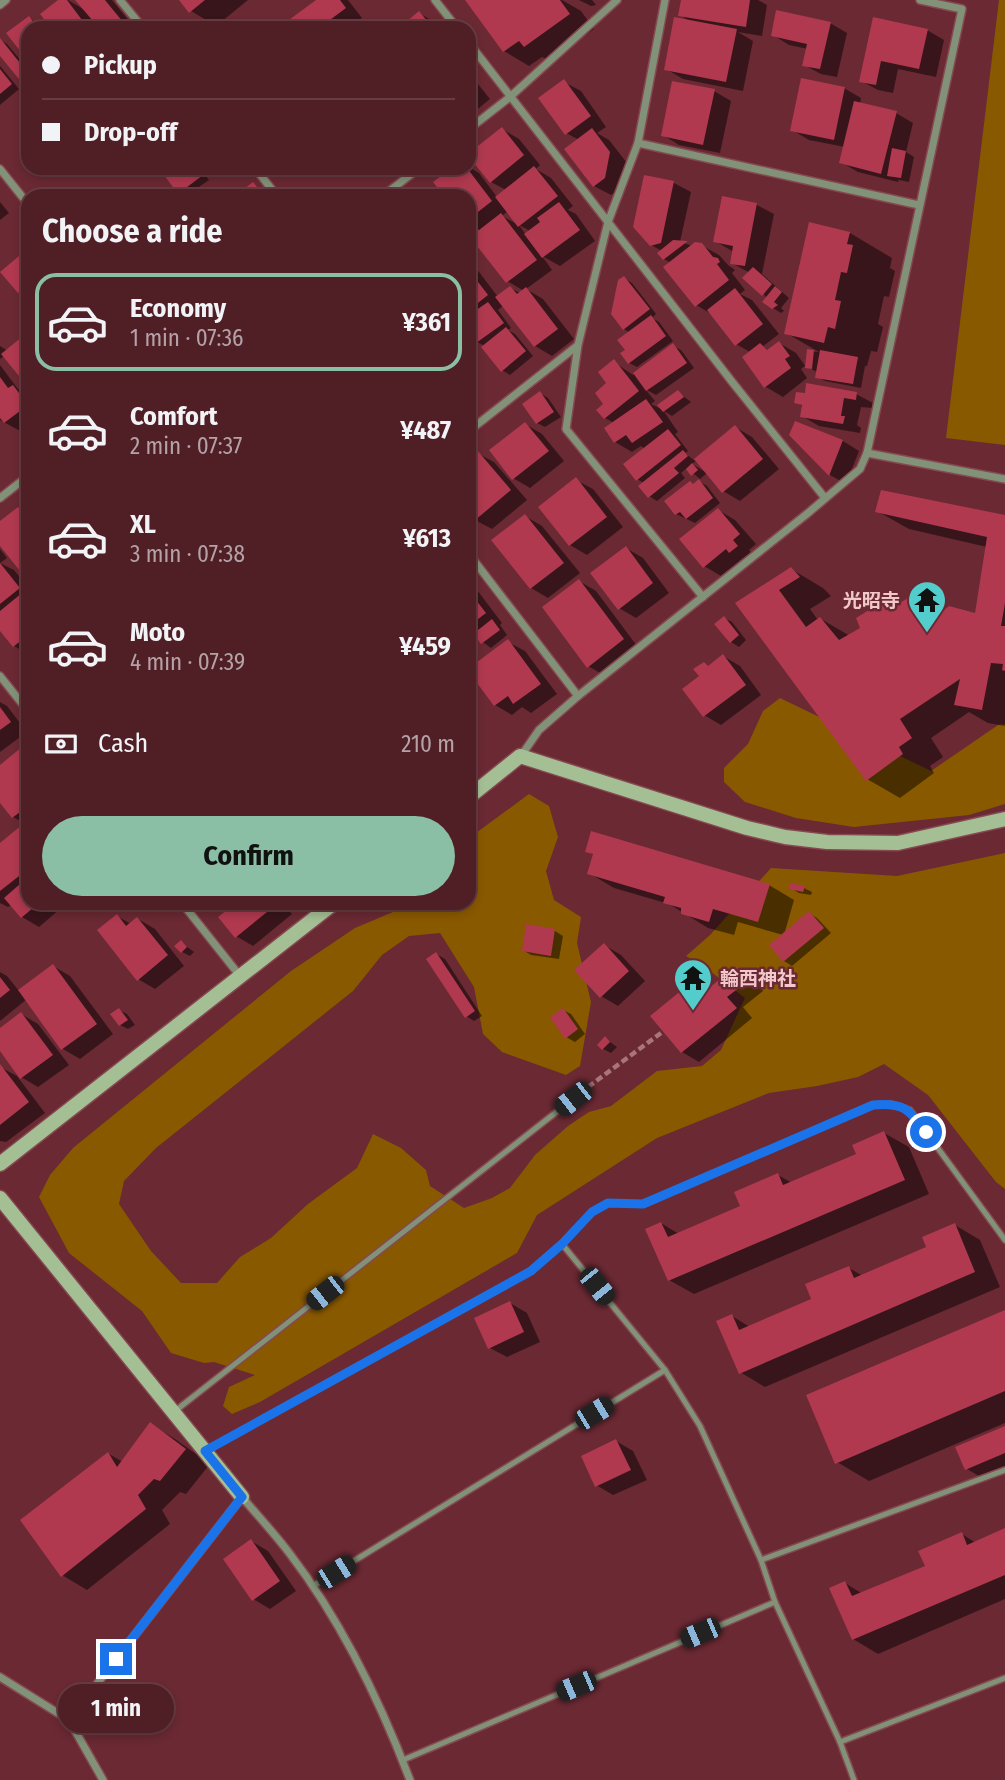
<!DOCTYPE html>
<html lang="en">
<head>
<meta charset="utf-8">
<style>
	:root { --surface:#501f26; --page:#56272e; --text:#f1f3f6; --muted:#b4a2a7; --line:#673d43; --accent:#8abfa5 }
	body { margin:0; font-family:"Fira Sans Condensed","Noto Sans JP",sans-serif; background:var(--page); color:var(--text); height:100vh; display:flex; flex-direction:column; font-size:26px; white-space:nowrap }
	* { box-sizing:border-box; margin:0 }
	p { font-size:23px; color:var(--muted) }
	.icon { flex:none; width:38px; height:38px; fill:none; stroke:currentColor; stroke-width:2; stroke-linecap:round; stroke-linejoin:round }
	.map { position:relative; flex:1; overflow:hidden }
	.side { position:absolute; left:21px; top:189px; width:455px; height:721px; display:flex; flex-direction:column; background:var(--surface); border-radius:21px; box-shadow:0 4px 10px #0003,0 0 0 2px var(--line) }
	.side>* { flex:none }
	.banner { position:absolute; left:21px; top:21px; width:455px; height:154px; border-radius:21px; box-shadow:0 4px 10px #0003,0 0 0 2px var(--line); display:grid; align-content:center; height:154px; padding:0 21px; background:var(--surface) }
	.end { position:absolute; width:32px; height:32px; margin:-16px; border:9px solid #1a73e8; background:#fff; box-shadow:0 0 0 4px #fff }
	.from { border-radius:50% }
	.bubble { position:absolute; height:49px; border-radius:24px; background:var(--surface); box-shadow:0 4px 10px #0003,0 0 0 2px var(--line); font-size:23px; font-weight:700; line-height:49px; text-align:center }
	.car { position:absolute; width:21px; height:42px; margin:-21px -10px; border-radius:9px; box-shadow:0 0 5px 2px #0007; background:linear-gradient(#222 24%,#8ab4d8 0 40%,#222 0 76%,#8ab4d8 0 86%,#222 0) }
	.banner b { display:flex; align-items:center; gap:24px; height:66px; font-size:26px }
	.banner b+b { border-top:2px solid var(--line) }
	.banner i { width:18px; height:18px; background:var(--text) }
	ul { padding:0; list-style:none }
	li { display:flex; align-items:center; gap:21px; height:98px; margin:0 14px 10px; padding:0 7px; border:4px solid transparent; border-radius:21px }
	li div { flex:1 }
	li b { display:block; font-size:26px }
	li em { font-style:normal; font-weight:700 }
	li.selected { border-color:var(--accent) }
	li>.icon { width:63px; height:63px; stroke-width:1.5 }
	h2 { padding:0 21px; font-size:32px; line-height:84px }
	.pay { display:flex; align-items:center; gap:18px; height:77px; padding:0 21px; font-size:26px }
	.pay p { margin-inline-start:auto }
	.cta { display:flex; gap:14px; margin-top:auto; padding:14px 21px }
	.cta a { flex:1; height:80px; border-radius:42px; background:var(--accent); color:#111; font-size:28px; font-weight:700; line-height:80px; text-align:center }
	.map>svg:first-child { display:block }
	.green { fill:#895900 }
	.shadow { fill:#0007; fill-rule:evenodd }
	.building { fill:#b0394f }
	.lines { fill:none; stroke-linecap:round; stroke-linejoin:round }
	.lane-casing { stroke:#854951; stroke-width:8 }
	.street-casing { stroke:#854951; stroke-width:10 }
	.secondary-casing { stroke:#854951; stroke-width:17 }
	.path { stroke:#aa747b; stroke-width:4.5; stroke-dasharray:7 3.5; stroke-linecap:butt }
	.lane { stroke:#829278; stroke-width:5 }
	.street { stroke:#829278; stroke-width:7 }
	.secondary { stroke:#a5bf95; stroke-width:14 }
	.route { stroke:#1a73e8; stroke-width:9 }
	.labels { text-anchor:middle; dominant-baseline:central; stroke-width:5; stroke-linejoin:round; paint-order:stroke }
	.poi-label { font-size:19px; font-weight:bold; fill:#f1c8cb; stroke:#6a2933; text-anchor:end }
</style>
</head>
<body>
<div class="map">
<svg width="1005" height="1780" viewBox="0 0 1005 1780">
	<rect width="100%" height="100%" fill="#6a2933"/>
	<g class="green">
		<polygon points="999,0 1005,0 1005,445 946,438"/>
		<polygon points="780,698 931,771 998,725 1005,724 1005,804 969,815 854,827 796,818 745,802 724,782 724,768 748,744 763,711"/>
		<polygon points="529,794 549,806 558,837 546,871 554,900 581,917 577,943 591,1002 580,1066 566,1075 502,1052 483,1034 474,987 440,933 409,936 382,955 353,991 156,1148 124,1181 119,1204 151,1251 181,1283 217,1283 240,1257 271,1238 308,1204 357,1168 373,1134 401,1148 426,1170 430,1186 464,1208 492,1198 510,1188 535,1155 568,1126 589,1112 611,1106 657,1071 702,1066 721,1050 745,998 702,965 686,956 710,935 771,868 897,876 1005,853 1005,1189 996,1182 928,1095 884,1064 858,1077 817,1086 769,1093 657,1138 537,1215 517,1253 260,1402 232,1414 223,1406 229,1387 255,1375 214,1362 204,1363 171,1353 142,1311 69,1253 39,1197 50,1175 73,1148 291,971 355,928 393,912 400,903 469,903 469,838"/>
	</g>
	<g class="shadow">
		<polygon points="61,0 68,0 85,10 77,0 112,0 135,28 101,28 95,21 92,23 96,28 53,28"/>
		<polygon points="181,0 248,0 216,26 191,11"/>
		<polygon points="319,0 348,0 362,18 348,28 281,28"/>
		<polygon points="467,0 562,0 581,11 594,29 550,61 542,57 529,66 504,51"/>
		<polygon points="579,0 592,0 596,5 591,6"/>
		<polygon points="683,0 758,0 767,5 762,36 738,32 753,41 743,91 683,79 666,69 691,22 680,15"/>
		<polygon points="419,13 436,23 440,28 401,28"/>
		<polygon points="29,18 46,28 28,28 28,58 9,33"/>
		<polygon points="874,19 927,30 944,40 936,77 898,69 893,93 878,90 861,81"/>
		<polygon points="830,23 847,33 837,77 821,74 804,65 808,49 789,45 773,35"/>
		<polygon points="0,40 7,44 28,69 28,87 0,54"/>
		<polygon points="0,66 19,89 0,105"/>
		<polygon points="469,73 490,99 469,116"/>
		<polygon points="564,82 581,91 606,127 597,133 609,140 627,163 622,187 611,195 594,186 579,140 566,133"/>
		<polygon points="844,88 861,98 860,104 896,113 913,123 906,152 914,157 909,182 899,180 898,182 858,172 841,162 845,147 809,140 792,130"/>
		<polygon points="714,91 731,101 720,153 679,145 663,135"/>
		<path d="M502,129l17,10 21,26 -4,4 15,9 22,28 -5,4 8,4 19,27 -35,25 -18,-10 10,14 -26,19 17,10 31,40 -22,17 -17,-10 -31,-41 -6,5 13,18 -3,2 7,4 18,22 -23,19 -8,-5 -17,-24 -8,-4 -8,-12v-66l7,4 22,29 12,-9 10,5 4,-2 -17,-10 -26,-50 -12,-8v-27h-23l9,-28 14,-1 10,6 18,24 9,-7 -15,-8zM508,211l11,14 11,6 -4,4 -7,-10 -17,-9z"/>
		<polygon points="161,168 200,168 209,180 186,196 180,192"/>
		<polygon points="645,177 674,183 691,192 680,242 693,246 701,245 719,255 728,265 735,270 732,273 745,290 740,294 752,300 779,334 762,347 769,351 779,343 796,353 806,367 808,351 819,352 786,333 850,233 892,258 890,268 895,271 889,297 884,296 878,324 883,327 877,352 871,351 867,366 865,366 861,388 825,381 817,377 817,372 805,366 801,369 807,378 783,397 766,387 750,352 736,344 713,315 696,305 671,263 664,259 662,251 651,245"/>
		<polygon points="208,190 218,196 200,196"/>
		<polygon points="724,198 757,205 774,214 762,274 789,298 781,308 784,311 781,313 773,308 750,273 732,263 732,251 715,241"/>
		<polygon points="0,202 9,213 0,220"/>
		<polygon points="19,258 28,264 27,296 19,291"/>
		<polygon points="624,278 632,283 656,314 652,318 659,322 673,341 637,367 629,363 630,333 624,329"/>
		<polygon points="28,334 28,384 4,356 0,359 0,346 8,351"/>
		<polygon points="673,346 681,350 694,368 656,395 645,389 655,401 651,404 663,410 678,432 675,434 688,451 685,453 695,461 735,427 752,437 779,469 740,501 723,491 697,460 692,464 707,473 700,479 687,468 681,473 685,478 657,501 649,496 644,483 637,479 645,449 641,446 632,452 615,442 614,423 605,418 614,362 633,375"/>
		<polygon points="0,365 18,389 28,395 28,428 22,432 0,420"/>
		<polygon points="678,392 691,402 672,416 664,411"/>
		<polygon points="540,393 548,398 561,417 545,427 537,423"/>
		<polygon points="856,394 873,403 872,408 861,407 857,425 861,428 860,433 819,426 802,416 804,407 796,402"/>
		<polygon points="469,411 477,420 470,425 469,424"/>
		<polygon points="796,423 843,441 859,451 846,484 830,475 791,435"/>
		<polygon points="525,424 542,434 564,461 530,488 513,478"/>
		<polygon points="477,453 494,462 527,500 492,529 475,520 469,512 469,459"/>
		<polygon points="576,480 593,489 623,527 587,555 570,545"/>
		<polygon points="699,481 707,486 720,503 695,523 676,514"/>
		<polygon points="18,509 28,515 28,578 0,543 0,524"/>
		<polygon points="718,510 735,520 756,544 749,550 754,556 747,561 743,559 721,576 704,566"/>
		<polygon points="877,511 1005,517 1005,726 988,723 969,712 931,738 943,757 930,766 934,773 900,798 867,779 738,603 791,569 823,588 831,596 810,609 818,620 821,619 850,636 862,629 887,601 897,607 912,598 940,615 976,615 987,547 909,529"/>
		<polygon points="525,516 542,526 580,573 548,598 531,588"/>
		<polygon points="626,548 643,558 669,593 636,618 619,608"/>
		<polygon points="0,549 7,558 0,563 14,570 28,588 28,654 14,646 0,629"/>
		<polygon points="579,581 596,591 640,650 605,676 588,666"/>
		<polygon points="469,584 474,586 502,623 500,625 507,635 491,648 480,640 469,648"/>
		<polygon points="724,618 732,622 746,640 739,647 731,642"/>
		<polygon points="508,642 525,651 557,694 531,713 522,707 512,715 495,705"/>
		<polygon points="723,656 740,666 761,695 721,725 704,715 701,677 704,664 709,667"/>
		<polygon points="0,702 7,706 27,732 0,752"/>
		<polygon points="28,744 28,903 67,903 39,927 22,917 12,905 8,907 0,903 0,845 26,824 13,817 0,800 0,767"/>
		<polygon points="469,775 478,786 469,793"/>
		<polygon points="587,851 769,885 794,900 784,935 809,913 817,918 831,933 792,966 784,961 771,946 783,935 738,922 734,935 708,928 669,904 614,888 589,873 594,855"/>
		<polygon points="791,888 804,888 812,892 811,895 799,893"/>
		<polygon points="223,903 283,903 292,914 253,946 236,936 230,910"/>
		<polygon points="117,916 131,924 138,919 155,929 184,966 155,989 138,979"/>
		<polygon points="527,926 555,931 563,936 559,959 531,955 523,950"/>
		<polygon points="181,942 194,952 190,956 182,952"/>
		<polygon points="604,945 621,955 645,981 618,1006 601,996"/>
		<polygon points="436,954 445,959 482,1016 474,1021 466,1016"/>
		<polygon points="53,966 70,976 113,1034 80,1059 63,1049 27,999 0,1021 0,972 7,976 19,991"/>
		<polygon points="736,968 753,978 763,991 743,1007 752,1018 699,1062 682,1052 700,978 714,987"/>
		<polygon points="119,1010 127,1014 135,1025 128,1029 120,1025"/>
		<polygon points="563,1010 571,1014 585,1034 575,1042 566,1037"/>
		<polygon points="21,1014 38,1024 69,1065 38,1087 21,1077 0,1048 0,1030"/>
		<polygon points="606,1039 617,1047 611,1053 603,1049"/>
		<polygon points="0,1067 17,1076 45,1113 6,1142 0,1141"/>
		<polygon points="884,1133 909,1147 929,1194 694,1294 669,1280 661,1223 679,1234 743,1207 778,1175 792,1183 858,1155"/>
		<polygon points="955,1225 980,1240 1000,1287 765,1387 740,1372 732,1316 750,1327 814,1300 849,1268 863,1276 929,1248"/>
		<polygon points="510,1303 527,1313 540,1342 507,1357 490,1348"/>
		<polygon points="1005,1312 1005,1423 869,1481 837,1462"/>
		<polygon points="150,1424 175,1439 210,1464 186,1494 180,1492 162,1510 170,1524 87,1590 62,1575 109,1454 123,1462"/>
		<polygon points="1005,1428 1005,1470 984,1479 967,1469"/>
		<polygon points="616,1441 633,1451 647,1480 613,1495 596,1485"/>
		<polygon points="1005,1530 1005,1599 878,1654 853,1639 845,1583 863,1594 927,1566 962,1534 976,1543"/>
		<polygon points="251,1541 268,1551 296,1591 270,1609 253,1599"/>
	</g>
	<g class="building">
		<polygon points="58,0 67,0 88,28 51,28 40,14"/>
		<polygon points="75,0 105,0 127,27 99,28"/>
		<polygon points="179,0 205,0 189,13"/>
		<polygon points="316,0 340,0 346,8 319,28 278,28"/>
		<polygon points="465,0 560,0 570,14 524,47 519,41 503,52"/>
		<polygon points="681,0 750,0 746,27 678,16"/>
		<polygon points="776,10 831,22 820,69 802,66 807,44 771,36"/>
		<polygon points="419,11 433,28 399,28"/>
		<polygon points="29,16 38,28 28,28 28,61 6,33"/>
		<polygon points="674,17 737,29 726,82 664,70"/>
		<polygon points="873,17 928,29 919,69 881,61 876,85 859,82"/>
		<polygon points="0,38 28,73 28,90 0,56"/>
		<polygon points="0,69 12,84 0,94"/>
		<polygon points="801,78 845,87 834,140 790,131"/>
		<polygon points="564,79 591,116 565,135 538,98"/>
		<polygon points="672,81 715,89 703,145 661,136"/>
		<polygon points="854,101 897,111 881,174 839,163"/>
		<polygon points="502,127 524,155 490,183 469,157 469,153"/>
		<polygon points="592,128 610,152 605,178 593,187 564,149"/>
		<polygon points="892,148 906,151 901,178 887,176"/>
		<polygon points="534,166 558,196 518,227 495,197"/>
		<polygon points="159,168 197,168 203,175 178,194"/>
		<polygon points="452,168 467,168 492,201 469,219 469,196 444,196 433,182"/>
		<polygon points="644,175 674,181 661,243 650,246 633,227"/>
		<polygon points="253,182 264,196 235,196"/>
		<polygon points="722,196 757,203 745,266 730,264 733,246 713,242"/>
		<polygon points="559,202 580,230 542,258 524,234 540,222 537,218"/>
		<polygon points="501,213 537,260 506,283 470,237"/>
		<polygon points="809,222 850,232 847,244 853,245 847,273 841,272 835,300 841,301 835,329 828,327 824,343 784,334"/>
		<polygon points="673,240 688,241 663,260 657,253"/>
		<polygon points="695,242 702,243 713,257 718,258 720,262 717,264 729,280 695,307 663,267"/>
		<polygon points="19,256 28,266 28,284 18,293 0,272"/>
		<polygon points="753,267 772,284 762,296 742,278"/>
		<polygon points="469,270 488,295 469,310"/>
		<polygon points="624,276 650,309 623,330 611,314 618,280"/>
		<polygon points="510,286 517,294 526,287 558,329 534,347 495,297"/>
		<polygon points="775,286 782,292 774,302 778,305 772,309 762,302"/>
		<polygon points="735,288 763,324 735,346 707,310"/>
		<polygon points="488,302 504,323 476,343 469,333 469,315"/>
		<polygon points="651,315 666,336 628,364 620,353 625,350 617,340"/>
		<polygon points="506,327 526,351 501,372 481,347"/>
		<polygon points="28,332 28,387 1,354"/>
		<polygon points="779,341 790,356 785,359 791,368 764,388 742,357 760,343 767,350"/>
		<polygon points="673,343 687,363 646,391 633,373"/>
		<polygon points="807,349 814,350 812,369 805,368"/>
		<polygon points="820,350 858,357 853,384 815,378"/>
		<polygon points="614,359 639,391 604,419 596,410 603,404 595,393 606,383 598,372"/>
		<polygon points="0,377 8,388 13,385 28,405 4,423 0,418"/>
		<polygon points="806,383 857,392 856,400 844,398 841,416 845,416 843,424 800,417 802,405 794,403 796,392 805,393"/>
		<polygon points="678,390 684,397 663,412 657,405"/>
		<polygon points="540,391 554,412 536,424 522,404"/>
		<polygon points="646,399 663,422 632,443 626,435 614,443 604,428"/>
		<polygon points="795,421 843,440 829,476 789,435"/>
		<polygon points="525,422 549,451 512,480 489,450"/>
		<polygon points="735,425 763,459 722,493 694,459"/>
		<polygon points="668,429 681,445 636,481 623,464"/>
		<polygon points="477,450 511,490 474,521 469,515 469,457"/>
		<polygon points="683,450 688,456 674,468 679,473 648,498 638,486"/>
		<polygon points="692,463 698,470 691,476 686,469"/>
		<polygon points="576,477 607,517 569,546 538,507"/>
		<polygon points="699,479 713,498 686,519 680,512 675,515 664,501 690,481 693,484"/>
		<polygon points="881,490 1005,515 1005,603 1001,626 1005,626 1005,671 1002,670 1003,664 991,663 982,710 954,705 960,679 900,719 912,738 899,747 903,754 866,781 735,603 791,567 800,577 779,590 806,627 820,617 839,640 860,628 856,618 887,599 894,606 912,596 927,617 934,612 937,615 949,606 975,613 987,537 875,512"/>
		<polygon points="18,507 28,519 26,528 28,581 0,546 0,521"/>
		<polygon points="718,508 740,534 733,540 738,546 729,553 726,549 703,568 679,539"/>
		<polygon points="525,514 564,563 530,589 491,540"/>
		<polygon points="626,546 653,583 618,610 590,573"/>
		<polygon points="0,563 20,588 0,604"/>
		<polygon points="579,579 624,639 587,668 542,607"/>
		<polygon points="469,591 486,613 469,626"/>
		<polygon points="22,593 28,600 28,635 13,647 0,631 0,611"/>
		<polygon points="724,616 739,635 730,643 714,624"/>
		<polygon points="492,619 500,630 481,644 473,634"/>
		<polygon points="508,639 541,684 513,704 508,696 494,706 469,672 469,668"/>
		<polygon points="723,654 746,685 703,717 682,689 699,676 693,669 704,662 708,666"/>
		<polygon points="0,707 11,722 0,730"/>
		<polygon points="28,742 28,806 12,818 0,803 0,765"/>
		<polygon points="28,820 28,869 0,891 0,843"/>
		<polygon points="591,831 770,884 758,922 713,909 709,922 681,914 681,908 663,903 665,897 587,874 593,854 585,852"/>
		<polygon points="28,877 28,903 39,903 21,918 4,898"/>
		<polygon points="790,883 805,886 803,892 789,889"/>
		<polygon points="221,903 278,903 235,938 218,917 227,910"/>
		<polygon points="809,911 824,928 783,962 769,945"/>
		<polygon points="117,914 126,926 137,917 168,955 137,981 97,930"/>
		<polygon points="526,924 555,929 551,956 522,951"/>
		<polygon points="181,940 187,947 181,953 174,946"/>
		<polygon points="604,943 629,971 600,998 574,970"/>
		<polygon points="436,952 475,1011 465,1018 426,959"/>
		<polygon points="53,964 97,1024 61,1050 18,990"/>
		<polygon points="736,966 748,981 727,997 737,1008 681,1053 650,1016 699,976 709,988"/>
		<polygon points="0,977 10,990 0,998"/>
		<polygon points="119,1008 128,1020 119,1026 110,1014"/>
		<polygon points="563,1008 578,1029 565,1039 550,1017"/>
		<polygon points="21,1012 53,1055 20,1079 0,1051 0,1028"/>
		<polygon points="605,1036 610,1042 602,1050 597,1045"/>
		<polygon points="0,1064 29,1102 0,1125"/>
		<polygon points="884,1131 905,1180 668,1281 645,1229 661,1222 668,1237 740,1206 734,1192 778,1173 783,1185 856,1154 852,1145"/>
		<polygon points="955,1223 975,1272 739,1374 716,1321 732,1314 739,1330 811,1299 805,1284 849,1266 854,1278 926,1247 922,1237"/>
		<polygon points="510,1301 524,1332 488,1349 474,1318"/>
		<polygon points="1005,1310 1005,1391 835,1464 806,1395"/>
		<polygon points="150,1422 186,1449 160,1481 154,1479 138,1495 146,1509 61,1577 20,1520 108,1452 117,1467"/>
		<polygon points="1005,1426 1005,1453 965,1470 955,1447"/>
		<polygon points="616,1439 631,1470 595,1487 581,1456"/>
		<polygon points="1005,1528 1005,1575 852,1640 829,1588 845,1581 852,1596 925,1566 918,1551 962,1532 967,1545"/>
		<polygon points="251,1539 280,1581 252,1601 223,1559"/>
	</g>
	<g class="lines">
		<defs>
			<g id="lane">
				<polyline points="562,1244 665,1370 700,1426 761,1560 775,1602 840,1742 854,1780"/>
				<polyline points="175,1411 573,1099"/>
				<polyline points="205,1451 531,1271 562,1244 592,1212 608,1203 643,1204 873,1105 891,1104 910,1110 1005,1240"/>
				<polyline points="761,1560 1005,1470"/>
				<polyline points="313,1586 665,1370"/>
				<polyline points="840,1742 1005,1678"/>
				<polyline points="403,1760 775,1602"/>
			</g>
			<g id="street">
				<polyline points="120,0 143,28"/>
				<polyline points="435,0 457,28"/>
				<polyline points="665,0 638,143 608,222 578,345 566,429 703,597"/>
				<polyline points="0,5 6,0"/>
				<polyline points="469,43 733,383 825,498"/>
				<polyline points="469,129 510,97 617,0"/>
				<polyline points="638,143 919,205"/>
				<polyline points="255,168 277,196"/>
				<polyline points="0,169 28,204"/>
				<polyline points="383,196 419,168"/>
				<polyline points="469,431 577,346"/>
				<polyline points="867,453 1005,479"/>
				<polyline points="0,498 28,476"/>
				<polyline points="469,554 578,696"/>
				<polyline points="0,676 28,711"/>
				<polyline points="521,756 539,730 578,696 808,513 860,469 867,453 962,9 920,0"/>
				<polyline points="182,903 240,976"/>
				<polyline points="0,1677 69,1720 103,1780"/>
				<path d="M69,1720l173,-223c16,19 33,37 48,57 52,68 90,147 120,226"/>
			</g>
			<g id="secondary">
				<polyline points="469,797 520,756 747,828 785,837 827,842 898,843 1005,819"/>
				<polyline points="0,1164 334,903"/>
				<polyline points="0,1198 242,1497"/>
			</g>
		</defs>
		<use href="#lane" class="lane-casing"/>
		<use href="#street" class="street-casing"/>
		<use href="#secondary" class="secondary-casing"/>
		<polyline class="path" points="588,1087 661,1033"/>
		<use href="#lane" class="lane"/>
		<use href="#street" class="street"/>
		<use href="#secondary" class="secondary"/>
	</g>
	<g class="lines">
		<path class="route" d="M116,1659l126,-162 -37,-46 326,-180 31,-27 30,-32 16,-9 35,1 230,-99c30,-3 36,4 53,27"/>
	</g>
	<defs>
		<symbol id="temple-pin" viewBox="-11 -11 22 30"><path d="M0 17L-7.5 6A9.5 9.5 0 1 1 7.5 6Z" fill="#53cdcb" stroke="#6a2933"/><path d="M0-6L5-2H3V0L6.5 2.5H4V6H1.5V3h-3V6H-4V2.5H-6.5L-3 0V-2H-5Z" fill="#111"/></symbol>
	</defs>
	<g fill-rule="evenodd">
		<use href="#temple-pin" x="905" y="578" width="44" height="60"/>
		<use href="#temple-pin" x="671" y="956" width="44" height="60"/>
	</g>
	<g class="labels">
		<g class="poi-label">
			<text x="900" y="600">光昭寺</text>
			<text x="720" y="978" text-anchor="start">輪西神社</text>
		</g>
	</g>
</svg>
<i class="end from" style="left:926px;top:1132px"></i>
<i class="end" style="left:116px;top:1659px"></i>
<div class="bubble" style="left:58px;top:1684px;width:116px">1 min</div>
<i class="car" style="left:573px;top:1099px;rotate:232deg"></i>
<i class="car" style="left:597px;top:1286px;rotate:141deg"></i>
<i class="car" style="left:325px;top:1293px;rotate:232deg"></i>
<i class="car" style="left:594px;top:1413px;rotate:59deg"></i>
<i class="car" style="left:336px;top:1572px;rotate:58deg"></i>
<i class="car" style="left:700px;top:1633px;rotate:247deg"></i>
<i class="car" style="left:576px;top:1686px;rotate:247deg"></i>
<div class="banner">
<b><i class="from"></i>Pickup</b>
<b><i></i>Drop-off</b>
</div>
<section class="side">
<h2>Choose a ride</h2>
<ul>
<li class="selected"><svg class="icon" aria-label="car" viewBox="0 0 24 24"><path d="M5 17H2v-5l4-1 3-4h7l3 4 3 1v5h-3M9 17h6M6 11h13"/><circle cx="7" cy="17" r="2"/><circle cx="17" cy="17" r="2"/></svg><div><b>Economy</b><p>1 min · 07:36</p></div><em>¥361</em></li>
<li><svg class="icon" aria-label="car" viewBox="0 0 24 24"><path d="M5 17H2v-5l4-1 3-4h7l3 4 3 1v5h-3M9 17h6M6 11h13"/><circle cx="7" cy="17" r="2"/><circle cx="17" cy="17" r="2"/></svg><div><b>Comfort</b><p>2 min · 07:37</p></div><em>¥487</em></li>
<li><svg class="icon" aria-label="car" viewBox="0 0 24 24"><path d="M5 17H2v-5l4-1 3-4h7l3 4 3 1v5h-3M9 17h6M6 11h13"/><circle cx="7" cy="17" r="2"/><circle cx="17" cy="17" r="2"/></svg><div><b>XL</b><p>3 min · 07:38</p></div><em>¥613</em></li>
<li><svg class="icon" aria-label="car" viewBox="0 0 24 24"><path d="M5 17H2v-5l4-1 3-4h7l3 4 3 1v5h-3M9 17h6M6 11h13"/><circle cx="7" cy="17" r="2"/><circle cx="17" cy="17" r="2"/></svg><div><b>Moto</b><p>4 min · 07:39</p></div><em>¥459</em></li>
</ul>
<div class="pay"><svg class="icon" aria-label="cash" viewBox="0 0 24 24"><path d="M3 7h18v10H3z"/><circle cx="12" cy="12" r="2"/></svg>Cash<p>210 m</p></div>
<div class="cta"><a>Confirm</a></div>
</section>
</div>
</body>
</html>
